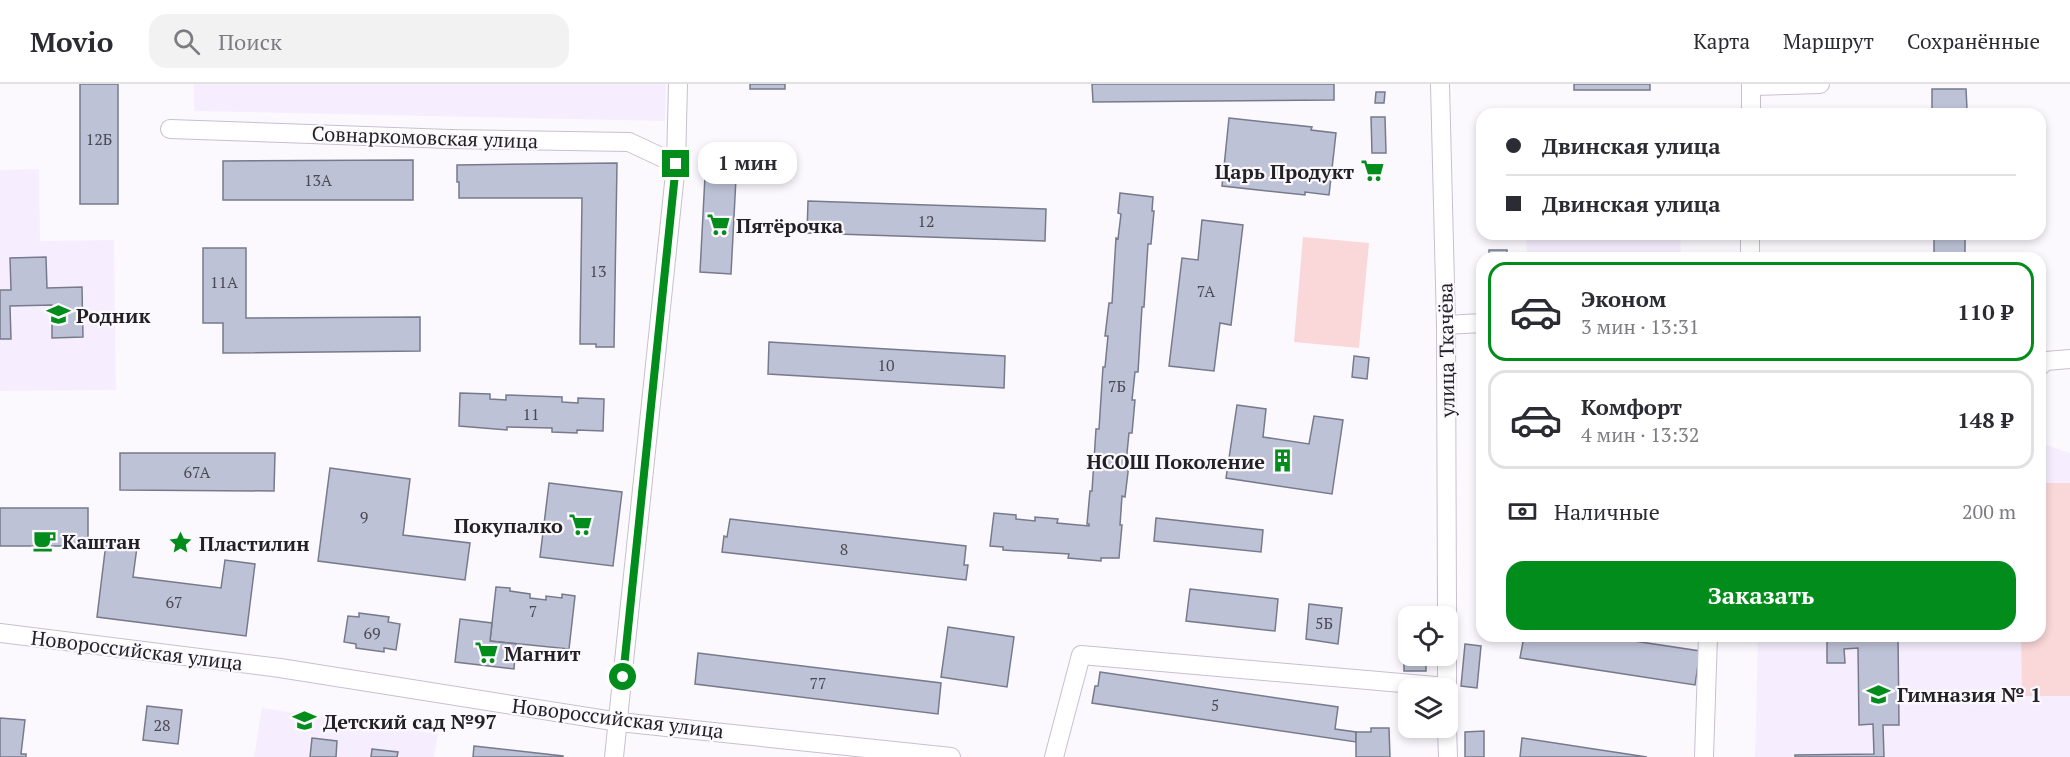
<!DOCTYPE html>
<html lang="ru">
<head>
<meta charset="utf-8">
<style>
	:root { --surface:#fff; --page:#f2f2f3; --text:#2b2b33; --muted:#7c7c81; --line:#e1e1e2; --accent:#018c1b }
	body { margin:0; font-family:"PT Serif",serif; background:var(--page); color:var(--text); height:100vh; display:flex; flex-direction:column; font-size:22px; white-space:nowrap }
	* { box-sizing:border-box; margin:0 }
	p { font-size:20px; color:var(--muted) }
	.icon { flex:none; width:33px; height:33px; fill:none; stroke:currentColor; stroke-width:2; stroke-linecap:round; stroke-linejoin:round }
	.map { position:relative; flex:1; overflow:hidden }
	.side { position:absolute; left:1476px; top:168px; width:570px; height:390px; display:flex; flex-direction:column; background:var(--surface); border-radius:18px; box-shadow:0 3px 9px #0003 }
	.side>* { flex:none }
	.top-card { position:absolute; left:1476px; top:24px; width:570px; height:132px; border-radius:18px; box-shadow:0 3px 9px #0003; display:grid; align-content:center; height:132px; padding:0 30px; background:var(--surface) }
	.controls { position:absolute; left:1398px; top:522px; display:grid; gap:12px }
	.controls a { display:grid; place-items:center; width:60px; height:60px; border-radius:12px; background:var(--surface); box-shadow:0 3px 9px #0003; font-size:30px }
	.end { position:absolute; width:27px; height:27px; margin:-14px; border:8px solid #018c1b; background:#fff; box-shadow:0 0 0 3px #fff }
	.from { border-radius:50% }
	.bubble { position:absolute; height:42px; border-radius:18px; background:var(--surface); box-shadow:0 3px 9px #0003; font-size:20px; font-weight:800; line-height:42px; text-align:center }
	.top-card b { display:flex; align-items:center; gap:21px; height:57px; font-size:22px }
	.top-card b+b { border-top:2px solid var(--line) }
	.top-card i { width:15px; height:15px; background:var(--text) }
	ul { padding:10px 0 0; list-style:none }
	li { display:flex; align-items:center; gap:18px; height:99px; margin:0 12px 9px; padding:0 18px; border:3px solid var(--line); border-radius:18px }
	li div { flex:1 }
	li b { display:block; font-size:22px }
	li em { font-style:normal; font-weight:800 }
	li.current { border-color:var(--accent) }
	li>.icon { width:54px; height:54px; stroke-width:1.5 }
	.pay { display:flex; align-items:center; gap:15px; height:66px; padding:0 30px; font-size:22px }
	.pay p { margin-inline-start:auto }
	.button { display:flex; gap:12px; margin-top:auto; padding:12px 30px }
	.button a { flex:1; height:69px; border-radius:18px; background:var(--accent); color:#fff; font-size:24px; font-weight:800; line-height:69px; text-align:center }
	header { display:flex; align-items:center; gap:36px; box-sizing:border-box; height:84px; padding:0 30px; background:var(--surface); border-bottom:2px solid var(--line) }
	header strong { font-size:28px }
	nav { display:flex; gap:33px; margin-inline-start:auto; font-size:21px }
	.search { width:420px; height:54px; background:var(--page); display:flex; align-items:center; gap:15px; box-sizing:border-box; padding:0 21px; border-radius:18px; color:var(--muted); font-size:22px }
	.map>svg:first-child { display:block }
	.built { fill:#f6eefe }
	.green { fill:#fad7d9 }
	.building { fill:#bec2d6; stroke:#767a8c; stroke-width:1.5 }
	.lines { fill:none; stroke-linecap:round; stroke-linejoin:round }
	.minor-casing { stroke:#c8bfd1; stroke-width:20 }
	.minor { stroke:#fff; stroke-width:18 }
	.route { stroke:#018c1b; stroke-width:8 }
	.labels { text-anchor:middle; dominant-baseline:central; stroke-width:4.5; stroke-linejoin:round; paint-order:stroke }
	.number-label { font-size:16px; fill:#4a4852 }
	.street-label { font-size:20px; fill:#231f26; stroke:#fbf9fd }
	.poi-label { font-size:20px; font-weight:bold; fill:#231f26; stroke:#fbf9fd; text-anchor:start }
</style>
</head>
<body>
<header>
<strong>Movio</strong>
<div class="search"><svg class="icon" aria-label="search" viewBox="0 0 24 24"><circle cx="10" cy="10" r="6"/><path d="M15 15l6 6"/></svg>Поиск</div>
<nav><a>Карта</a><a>Маршрут</a><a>Сохранённые</a></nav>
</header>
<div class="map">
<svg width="2070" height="673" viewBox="0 0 2070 673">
	<rect width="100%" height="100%" fill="#fbf9fd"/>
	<g class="built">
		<polygon points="194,0 666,0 665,37 194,27"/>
		<polygon points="39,85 40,157 114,156 116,306 0,307 0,86"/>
		<polygon points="1526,150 1680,150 1681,174 1527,174"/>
		<polygon points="2040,359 2070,369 2070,673 1755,673 1758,552 2040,552"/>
		<polygon points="262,624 438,650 434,673 254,673"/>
	</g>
	<g class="green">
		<polygon points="1303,153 1369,159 1359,264 1294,258"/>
		<polygon points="2040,399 2070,399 2070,612 2022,612 2021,552 2040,552"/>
	</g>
	<g class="building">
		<rect x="80" y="0" width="38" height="120"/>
		<rect x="750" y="0" width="35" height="5"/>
		<polygon points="1092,0 1334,0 1334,16 1093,18"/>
		<rect x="1574" y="0" width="76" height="6"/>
		<polygon points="1932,5 1966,5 1967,25 1963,25 1963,30 1932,30"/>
		<polygon points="1376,8 1385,8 1384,19 1375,19"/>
		<polygon points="1371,33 1385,33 1386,69 1372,69"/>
		<polygon points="1229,34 1312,43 1311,46 1336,49 1329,111 1305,108 1305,111 1222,102"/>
		<polygon points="413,76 413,116 223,116 223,77"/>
		<polygon points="617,79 614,263 596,263 596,260 580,260 582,114 459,114 459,98 457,98 457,81"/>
		<polygon points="1367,81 1379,81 1379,93 1367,94"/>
		<polygon points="705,92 736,94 731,190 700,188"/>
		<polygon points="1120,109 1153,113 1152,127 1154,127 1151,160 1148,160 1144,223 1142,223 1138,288 1135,288 1132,316 1135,316 1132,349 1129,349 1126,379 1129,380 1125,413 1122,412 1120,441 1122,441 1119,474 1101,474 1101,477 1068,474 1069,470 1003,466 1003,463 990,462 994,429 1016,431 1016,435 1035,437 1035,433 1058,435 1057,439 1089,442 1089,440 1087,440 1090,407 1092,407 1096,345 1099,345 1103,283 1105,283 1108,252 1105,252 1109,219 1112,219 1116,154 1118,155 1121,130 1118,129"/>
		<polygon points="808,117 1046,125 1045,157 807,149"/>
		<polygon points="1202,136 1243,141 1231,241 1220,239 1214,287 1169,282 1182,174 1198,176"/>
		<polygon points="1934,150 1968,150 1965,152 1965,173 1968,174 1934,174"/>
		<polygon points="203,164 246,164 246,234 420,233 420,267 223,269 223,239 203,239"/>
		<rect x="1489" y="166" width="18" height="8"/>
		<polygon points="46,173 47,204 82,203 83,253 52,254 52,221 10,222 11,255 0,255 0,206 11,206 10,174"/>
		<polygon points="769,258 1005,272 1004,304 768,290"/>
		<polygon points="1354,272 1369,274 1367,295 1352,293"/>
		<polygon points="460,309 490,310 490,315 506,316 506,311 562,313 562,318 578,319 578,314 604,315 603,347 577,346 577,349 552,348 552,344 507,343 507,346 459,342"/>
		<polygon points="1237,321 1266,325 1263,353 1309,360 1314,332 1343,336 1332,410 1226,394"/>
		<polygon points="120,369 275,369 274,407 120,406"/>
		<polygon points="330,384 410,395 403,451 470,459 465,496 318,477"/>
		<polygon points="549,399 622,408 613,482 540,473"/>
		<rect x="0" y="424" width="88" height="38"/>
		<polygon points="1156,434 1263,446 1261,468 1154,457"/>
		<polygon points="730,435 966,462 964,481 968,481 966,496 722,468 724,452 727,453"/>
		<polygon points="106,459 137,463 133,493 221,504 225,476 255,480 246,552 97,533"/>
		<polygon points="496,503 510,504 510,507 530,510 530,514 546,516 546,512 562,514 562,510 575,512 569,565 490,557"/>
		<polygon points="1190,505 1278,515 1275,547 1186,537"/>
		<polygon points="1309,520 1342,524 1338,560 1306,555"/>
		<polygon points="359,529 389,533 388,538 400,540 396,566 384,564 384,568 356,564 356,560 344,558 348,532 359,533"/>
		<polygon points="1425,529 1425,532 1408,532 1408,572 1426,572 1426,587 1404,587 1404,530"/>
		<polygon points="460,535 492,539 490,557 516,560 514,585 455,578"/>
		<polygon points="948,543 1014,553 1007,603 941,593"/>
		<polygon points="1524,552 1601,552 1700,567 1695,601 1520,574"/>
		<polygon points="1827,552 1898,553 1899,641 1883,641 1884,673 1795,673 1795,671 1874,670 1873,640 1859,641 1858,564 1844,565 1845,579 1827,579"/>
		<polygon points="1465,560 1481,562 1477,604 1461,602"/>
		<polygon points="698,569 941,599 938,630 695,600"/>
		<polygon points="1100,588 1338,623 1335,645 1356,648 1356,658 1092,619 1095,602 1098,602"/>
		<polygon points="147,622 182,626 178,660 143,656"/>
		<polygon points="0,634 25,636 21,670 26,670 26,673 0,673"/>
		<polygon points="1371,644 1389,644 1390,673 1356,673 1356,648 1371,648"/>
		<polygon points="1484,647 1484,673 1465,673 1465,648"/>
		<polygon points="312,654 337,657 336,673 310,673"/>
		<polygon points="1522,654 1594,665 1647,673 1520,673"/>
		<polygon points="474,662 563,672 563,673 473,673"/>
		<polygon points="372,665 398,668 397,673 371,673"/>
	</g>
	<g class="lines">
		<defs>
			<g id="minor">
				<polyline points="1440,0 1446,241 1447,532"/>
				<polyline points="1751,2 1820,0"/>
				<polyline points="1751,30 1751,0"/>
				<polyline points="170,45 450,55 629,58 676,80"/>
				<polyline points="1750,174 1750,150"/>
				<polyline points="1446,241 1482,239"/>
				<polyline points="2040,282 2046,277 2070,275"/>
				<polyline points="0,549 280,584 619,638 951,673"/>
				<polyline points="1447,572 1447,604"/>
				<polyline points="1447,644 1448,673"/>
				<polyline points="614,673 676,80 678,0"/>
				<polyline points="1054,673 1081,571 1447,603"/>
				<polyline points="1704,673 1708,552"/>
			</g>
		</defs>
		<use href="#minor" class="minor-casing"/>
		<use href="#minor" class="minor"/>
	</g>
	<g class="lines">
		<polyline class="route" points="623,593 676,80"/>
	</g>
	<defs>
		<symbol id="supermarket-bare" viewBox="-9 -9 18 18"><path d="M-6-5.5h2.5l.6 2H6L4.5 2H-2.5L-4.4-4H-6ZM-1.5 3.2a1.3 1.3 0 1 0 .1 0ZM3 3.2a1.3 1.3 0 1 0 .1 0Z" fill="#018c1b" stroke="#fbf9fd" stroke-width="2.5" paint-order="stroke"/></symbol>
		<symbol id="school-bare" viewBox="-9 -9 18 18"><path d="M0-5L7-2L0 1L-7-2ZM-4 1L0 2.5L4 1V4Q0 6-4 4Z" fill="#018c1b" stroke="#fbf9fd" stroke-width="2.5" paint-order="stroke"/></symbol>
		<symbol id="building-bare" viewBox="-9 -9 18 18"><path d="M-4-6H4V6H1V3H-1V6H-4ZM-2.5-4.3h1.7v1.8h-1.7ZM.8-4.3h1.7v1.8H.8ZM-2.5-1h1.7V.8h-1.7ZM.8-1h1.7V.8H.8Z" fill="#018c1b" stroke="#fbf9fd" stroke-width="2.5" paint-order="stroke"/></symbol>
		<symbol id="cafe-bare" viewBox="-9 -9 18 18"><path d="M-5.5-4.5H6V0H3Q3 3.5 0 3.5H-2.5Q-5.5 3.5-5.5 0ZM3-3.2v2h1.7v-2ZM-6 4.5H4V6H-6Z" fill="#018c1b" stroke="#fbf9fd" stroke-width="2.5" paint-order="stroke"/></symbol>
		<symbol id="sight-bare" viewBox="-9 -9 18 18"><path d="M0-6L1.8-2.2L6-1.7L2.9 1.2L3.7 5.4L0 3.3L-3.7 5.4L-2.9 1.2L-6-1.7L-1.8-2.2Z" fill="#018c1b" stroke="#fbf9fd" stroke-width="2.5" paint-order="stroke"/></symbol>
	</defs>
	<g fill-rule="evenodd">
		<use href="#supermarket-bare" x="1356" y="70" width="33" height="33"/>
		<use href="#supermarket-bare" x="702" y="124" width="33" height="33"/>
		<use href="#school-bare" x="42" y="214" width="33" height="33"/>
		<use href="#building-bare" x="1266" y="360" width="33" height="33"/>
		<use href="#supermarket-bare" x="564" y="424" width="33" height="33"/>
		<use href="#cafe-bare" x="28" y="440" width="33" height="33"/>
		<use href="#sight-bare" x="164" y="442" width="33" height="33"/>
		<use href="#supermarket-bare" x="470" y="552" width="33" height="33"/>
		<use href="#school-bare" x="1862" y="594" width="33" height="33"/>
		<use href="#school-bare" x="288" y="620" width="33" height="33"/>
	</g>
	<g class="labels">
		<g class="number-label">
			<text x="99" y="55">12Б</text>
			<text x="318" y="96">13А</text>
			<text x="926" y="137">12</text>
			<text x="598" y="187">13</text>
			<text x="224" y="198">11А</text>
			<text x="1206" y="207">7А</text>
			<text x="886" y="281">10</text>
			<text x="1117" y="302">7Б</text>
			<text x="531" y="330">11</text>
			<text x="197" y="388">67А</text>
			<text x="364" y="433">9</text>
			<text x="844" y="465">8</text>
			<text x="174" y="518">67</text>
			<text x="533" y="527">7</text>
			<text x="1324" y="539">5Б</text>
			<text x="372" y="549">69</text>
			<text x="818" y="599">77</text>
			<text x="1215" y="621">5</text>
			<text x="162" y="641">28</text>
		</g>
		<g class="street-label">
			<text transform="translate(425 53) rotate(2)">Совнаркомовская улица</text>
			<text transform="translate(1446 266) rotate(-91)">улица Ткачёва</text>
			<text transform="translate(137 566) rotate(7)">Новороссийская улица</text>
			<text transform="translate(618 634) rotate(7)">Новороссийская улица</text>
		</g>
		<g class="poi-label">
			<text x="1354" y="87" text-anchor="end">Царь Продукт</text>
			<text x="736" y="141">Пятёрочка</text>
			<text x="76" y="231">Родник</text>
			<text x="1265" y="377" text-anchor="end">НСОШ Поколение</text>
			<text x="563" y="441" text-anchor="end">Покупалко</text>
			<text x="62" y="457">Каштан</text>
			<text x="199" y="459">Пластилин</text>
			<text x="504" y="569">Магнит</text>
			<text x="1897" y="610">Гимназия № 1</text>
			<text x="323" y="637">Детский сад №97</text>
		</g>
	</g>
</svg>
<div class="controls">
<a><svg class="icon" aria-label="locate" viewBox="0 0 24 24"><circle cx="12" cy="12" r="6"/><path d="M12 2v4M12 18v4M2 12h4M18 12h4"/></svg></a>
<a><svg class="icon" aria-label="layers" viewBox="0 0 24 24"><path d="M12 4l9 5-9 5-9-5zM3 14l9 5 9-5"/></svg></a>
</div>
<i class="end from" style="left:623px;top:593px"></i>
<i class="end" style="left:676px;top:80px"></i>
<div class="bubble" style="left:698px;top:58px;width:99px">1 мин</div>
<div class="top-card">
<b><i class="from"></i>Двинская улица</b>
<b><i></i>Двинская улица</b>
</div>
<section class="side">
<ul>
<li class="current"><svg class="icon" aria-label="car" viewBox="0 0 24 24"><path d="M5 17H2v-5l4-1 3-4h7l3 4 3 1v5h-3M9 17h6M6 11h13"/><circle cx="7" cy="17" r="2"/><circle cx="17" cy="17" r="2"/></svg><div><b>Эконом</b><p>3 мин · 13:31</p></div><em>110 ₽</em></li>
<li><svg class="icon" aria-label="car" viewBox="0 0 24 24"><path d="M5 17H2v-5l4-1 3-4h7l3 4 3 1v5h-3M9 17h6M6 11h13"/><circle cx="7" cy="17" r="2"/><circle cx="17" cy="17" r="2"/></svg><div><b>Комфорт</b><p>4 мин · 13:32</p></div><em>148 ₽</em></li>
</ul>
<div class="pay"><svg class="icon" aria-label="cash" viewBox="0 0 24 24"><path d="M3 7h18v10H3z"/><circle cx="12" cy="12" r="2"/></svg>Наличные<p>200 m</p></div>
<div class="button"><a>Заказать</a></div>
</section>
</div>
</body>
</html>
